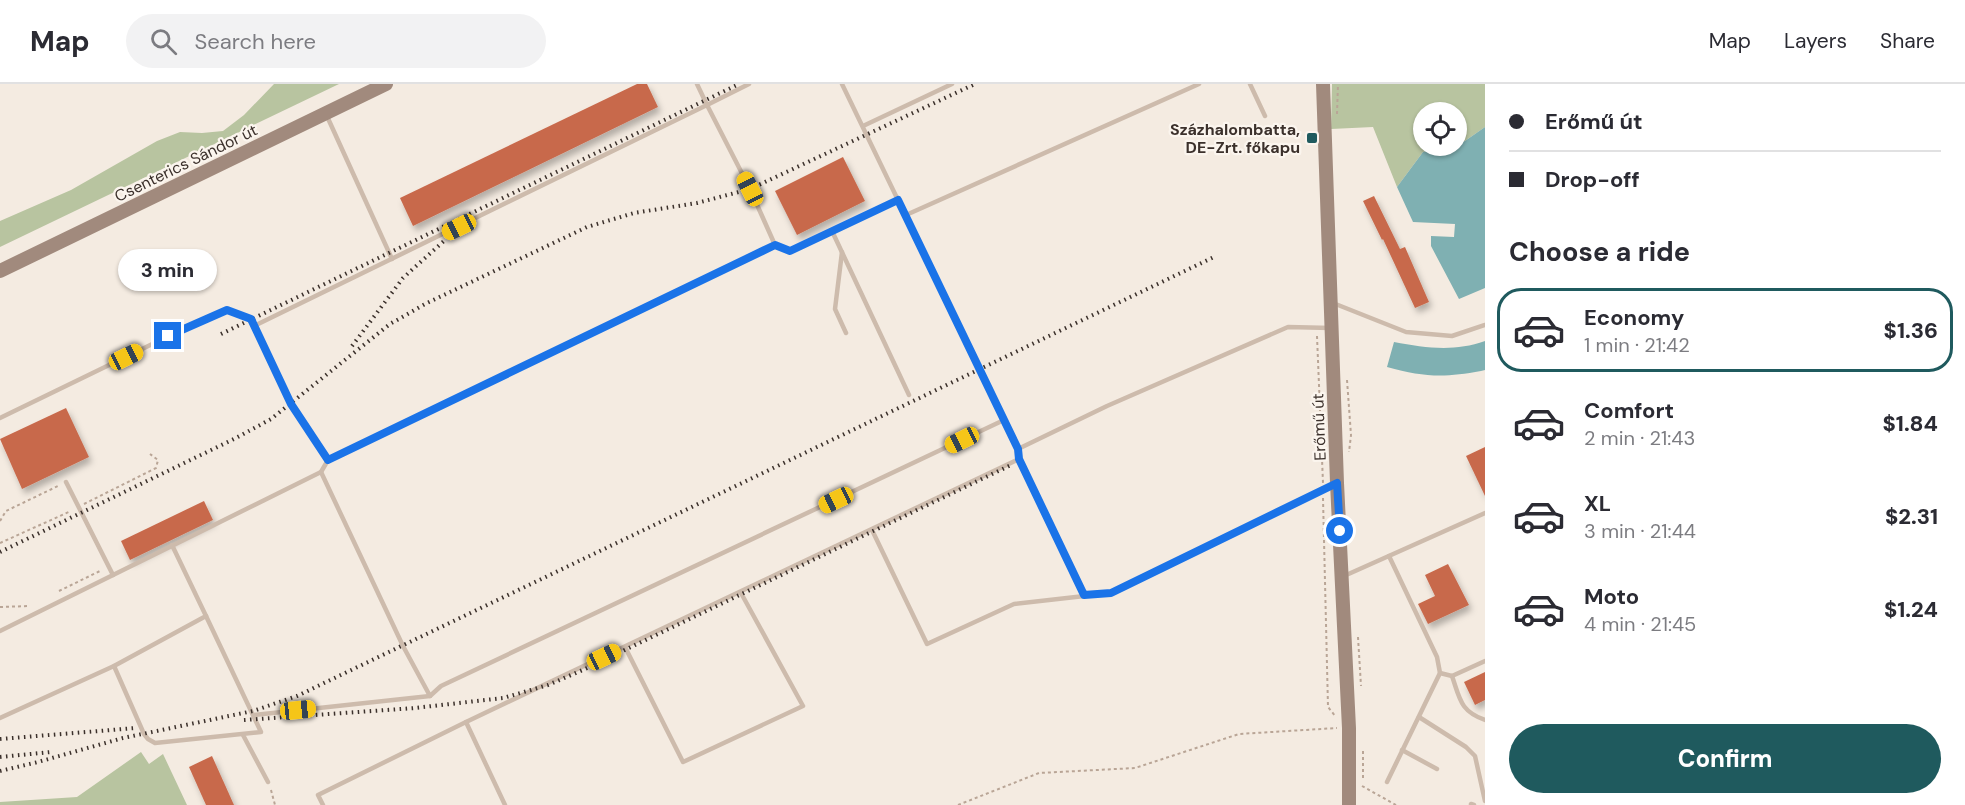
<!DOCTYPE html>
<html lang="en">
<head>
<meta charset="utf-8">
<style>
	:root { --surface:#fff; --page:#f2f2f3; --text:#2b2b33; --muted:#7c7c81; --line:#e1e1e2; --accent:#1f5a5e }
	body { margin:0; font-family:"DM Sans",sans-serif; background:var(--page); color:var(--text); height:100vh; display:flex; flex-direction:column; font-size:22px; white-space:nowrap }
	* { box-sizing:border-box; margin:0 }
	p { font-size:20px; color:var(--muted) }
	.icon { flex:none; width:33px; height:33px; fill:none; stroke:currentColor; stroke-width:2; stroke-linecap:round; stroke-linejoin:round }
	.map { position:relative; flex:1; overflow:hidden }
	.panel { display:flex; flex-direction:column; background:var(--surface); width:480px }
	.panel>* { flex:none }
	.guide { display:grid; align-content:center; height:132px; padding:0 24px; background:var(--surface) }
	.controls { position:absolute; left:1413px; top:18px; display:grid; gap:12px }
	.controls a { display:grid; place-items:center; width:54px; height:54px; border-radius:50%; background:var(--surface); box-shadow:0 2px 4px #0004; font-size:30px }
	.end { position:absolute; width:27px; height:27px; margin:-14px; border:8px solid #1a73e8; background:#fff; box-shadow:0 0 0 3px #fff }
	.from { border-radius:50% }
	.bubble { position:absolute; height:42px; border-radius:21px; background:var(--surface); box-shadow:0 2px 4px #0004; font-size:20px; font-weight:800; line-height:42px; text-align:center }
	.car { position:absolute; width:18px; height:36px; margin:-18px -9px; border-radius:8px; box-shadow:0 0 4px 2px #0007; background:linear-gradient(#f5c518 24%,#345 0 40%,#f5c518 0 76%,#345 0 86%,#f5c518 0) }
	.guide b { display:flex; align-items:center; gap:21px; height:57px; font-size:22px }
	.guide b+b { border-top:2px solid var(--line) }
	.guide i { width:15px; height:15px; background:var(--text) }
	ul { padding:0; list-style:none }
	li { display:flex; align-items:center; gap:18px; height:84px; margin:0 12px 9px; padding:0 12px; border:3px solid transparent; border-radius:24px }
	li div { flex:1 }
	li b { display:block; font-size:22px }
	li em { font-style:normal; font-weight:800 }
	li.selected { border-color:var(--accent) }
	li>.icon { width:54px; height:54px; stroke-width:1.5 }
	h2 { padding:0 24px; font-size:27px; line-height:72px }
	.cta { display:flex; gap:12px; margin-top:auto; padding:12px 24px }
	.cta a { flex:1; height:69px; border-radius:36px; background:var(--accent); color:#fff; font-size:24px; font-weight:800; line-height:69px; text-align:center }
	header { display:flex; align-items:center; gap:36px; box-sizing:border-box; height:84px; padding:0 30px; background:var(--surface); border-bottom:2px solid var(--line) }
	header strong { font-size:28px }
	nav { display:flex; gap:33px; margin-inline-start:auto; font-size:21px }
	.search { width:420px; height:54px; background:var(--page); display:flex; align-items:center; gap:15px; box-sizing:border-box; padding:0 21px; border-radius:33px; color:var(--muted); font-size:22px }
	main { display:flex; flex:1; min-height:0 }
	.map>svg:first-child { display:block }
	.green { fill:#b8c4a0 }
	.water { fill:#7fb0b2 }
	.building { fill:#c8694b; filter:url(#shadow) }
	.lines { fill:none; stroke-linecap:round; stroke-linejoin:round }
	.path { stroke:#b9a596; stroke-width:2; stroke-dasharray:3 3; stroke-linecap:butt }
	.lane { stroke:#cdbbac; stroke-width:4.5 }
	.secondary { stroke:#a18a7d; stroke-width:14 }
	.rail { stroke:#3b302b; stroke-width:4; stroke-dasharray:1.5 4.5; stroke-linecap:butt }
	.route { stroke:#1a73e8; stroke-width:8 }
	.poi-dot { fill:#1f5a5e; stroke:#fbf5ee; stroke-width:2 }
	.labels { text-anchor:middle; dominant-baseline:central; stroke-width:4.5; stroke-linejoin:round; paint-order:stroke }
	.poi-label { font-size:16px; font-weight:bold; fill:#3b302b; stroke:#fbf5ee; text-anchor:end }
	.street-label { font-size:16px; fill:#3b302b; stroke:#fbf5ee }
</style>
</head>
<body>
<header>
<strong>Map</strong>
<div class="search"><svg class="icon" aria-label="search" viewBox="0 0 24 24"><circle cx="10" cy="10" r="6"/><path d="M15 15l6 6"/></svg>Search here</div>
<nav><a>Map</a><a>Layers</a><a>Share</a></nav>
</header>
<main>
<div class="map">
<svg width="1485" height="721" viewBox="0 0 1485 721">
	<defs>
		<filter id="shadow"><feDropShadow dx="3" dy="5" stdDeviation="3" flood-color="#0004"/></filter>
	</defs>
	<rect width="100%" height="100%" fill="#f4ebe1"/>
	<g class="green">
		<polygon points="274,0 339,0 0,163 0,137 71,106 157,57 180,48 202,49 223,47 244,31"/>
		<polygon points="1332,0 1485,0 1485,43 1465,57 1457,59 1456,28 1424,28 1424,62 1448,62 1423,68 1397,103 1373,43 1331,45"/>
		<polygon points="141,668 149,680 163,670 187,721 0,721 0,718 77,713"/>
	</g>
	<g class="water">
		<polygon points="1485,43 1485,204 1459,215 1431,162 1431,152 1454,153 1455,140 1413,138 1397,103 1423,68 1448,62 1456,62 1457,59 1465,57"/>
		<path d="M1485,257v29l-4,1c-37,7 -58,6 -94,-4l7,-25c32,6 60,10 91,-1z"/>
	</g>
	<g class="building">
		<polygon points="637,0 647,0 658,23 413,142 400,114"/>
		<polygon points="843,73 865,117 797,151 775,107"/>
		<polygon points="1374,112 1400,165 1405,163 1429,218 1415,224 1383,155 1382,156 1363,117"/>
		<polygon points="66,324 89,373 22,405 0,355"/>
		<polygon points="1485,363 1485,412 1466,372"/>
		<polygon points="204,417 213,436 130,476 121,457"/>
		<polygon points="1448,480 1469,521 1428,540 1418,520 1435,512 1425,491"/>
		<polygon points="1485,588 1485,616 1475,621 1464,598"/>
		<polygon points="212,672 234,721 206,721 189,683"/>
	</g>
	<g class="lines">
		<g class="path">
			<polyline points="1337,30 1338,0"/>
			<polyline points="1317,252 1323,399"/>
			<polyline points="1347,296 1351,351 1349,368"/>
			<polyline points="1323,414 1328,623 1336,633"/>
			<polyline points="84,420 156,384 158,376 150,370"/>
			<polyline points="0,437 6,427 60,401"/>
			<polyline points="0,459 71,427"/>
			<polyline points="59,507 102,486"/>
			<polyline points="0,523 30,522"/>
			<polyline points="1358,553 1361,602"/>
			<polyline points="1363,667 1363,695"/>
			<polyline points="1362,702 1396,721"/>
			<polyline points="271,706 275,721"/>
			<polyline points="958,721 1039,689 1135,684 1239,650 1337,644"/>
		</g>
		<g class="lane">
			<polyline points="749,0 707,21 750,105 775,161 790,167 898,116"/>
			<polyline points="842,0 1018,365 1019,375"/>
			<polyline points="1250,0 1265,32"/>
			<polyline points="326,30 392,175"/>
			<polyline points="863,42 952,0"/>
			<polyline points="906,131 1199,0"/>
			<polyline points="832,147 909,311"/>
			<polyline points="842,168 835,225 846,249"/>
			<polyline points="1333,219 1406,248 1452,252 1485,241"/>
			<polyline points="254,242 707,21 697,0"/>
			<polyline points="0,334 210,232 227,226 251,235 291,319 328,376"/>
			<polyline points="1018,365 1107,322 1288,243 1331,244"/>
			<polyline points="321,388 403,562 430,612 441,602 1004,336"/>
			<polyline points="66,398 113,491"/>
			<polyline points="872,446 927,560 1014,520 1111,509 1336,400"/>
			<polyline points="1344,492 1485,429"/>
			<polyline points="0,547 321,388 328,376 775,161"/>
			<polyline points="625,563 683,678 803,622 741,509"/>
			<polyline points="114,582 144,650 148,655 155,659 261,648 206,532"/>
			<polyline points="1440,589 1452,592 1485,577"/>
			<path d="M1452,592c8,23 8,35 33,44"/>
			<polyline points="254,631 430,612"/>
			<polyline points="1419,633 1466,663 1475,672 1485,717"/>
			<polyline points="0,634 114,582 206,532 172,461"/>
			<polyline points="466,638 505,721"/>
			<polyline points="243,651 268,698"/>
			<polyline points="1402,666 1437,685"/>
			<polyline points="1387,698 1440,589 1437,573 1389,472"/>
			<polyline points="1471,720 1474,721"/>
			<polyline points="323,721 318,711 466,638 1019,375 1084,511"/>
		</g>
		<g class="secondary">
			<polyline points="1323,0 1337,399 1349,644 1349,721"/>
			<polyline points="0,187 386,0"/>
		</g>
		<g class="rail">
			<polyline points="221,250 739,0"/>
			<polyline points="352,262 403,194 467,136"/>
			<polyline points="0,468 236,354 271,335 390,240 427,219 587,143 634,129 697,119 750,105 975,0"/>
			<polyline points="244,636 415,624 503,614 548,601 585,585 1011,381"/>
			<polyline points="0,655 136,644"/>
			<polyline points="0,673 51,668"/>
			<polyline points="0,687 38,678 123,654 253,627 297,612 1214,173"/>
		</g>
	</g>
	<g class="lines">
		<polyline class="route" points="168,252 227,226 251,235 291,320 328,376 775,161 790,167 898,116 1018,365 1019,375 1084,511 1111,509 1337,399 1340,447"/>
	</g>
	<rect class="poi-dot" x="1306" y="48" width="12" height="12" rx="3"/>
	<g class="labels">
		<g class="poi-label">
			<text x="1300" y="45">Százhalombatta,<tspan x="1300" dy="18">DE-Zrt. főkapu</tspan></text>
		</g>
		<g class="street-label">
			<text transform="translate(186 79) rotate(-26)">Csenterics Sándor út</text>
			<text transform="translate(1319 343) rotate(-92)">Erőmű út</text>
		</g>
	</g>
</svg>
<div class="controls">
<a><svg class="icon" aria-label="locate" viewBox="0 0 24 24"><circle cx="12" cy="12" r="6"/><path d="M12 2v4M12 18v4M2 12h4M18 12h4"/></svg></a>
</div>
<i class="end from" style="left:1340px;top:447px"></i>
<i class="end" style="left:168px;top:252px"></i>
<div class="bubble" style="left:118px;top:165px;width:99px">3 min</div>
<i class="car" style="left:750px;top:105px;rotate:333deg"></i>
<i class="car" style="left:459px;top:143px;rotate:244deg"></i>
<i class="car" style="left:126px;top:273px;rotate:64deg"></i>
<i class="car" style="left:962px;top:356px;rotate:244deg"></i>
<i class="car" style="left:836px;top:416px;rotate:245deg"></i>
<i class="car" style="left:604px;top:573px;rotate:65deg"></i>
<i class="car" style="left:298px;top:626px;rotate:84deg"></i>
</div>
<section class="panel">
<div class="guide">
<b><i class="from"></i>Erőmű út</b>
<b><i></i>Drop-off</b>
</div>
<h2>Choose a ride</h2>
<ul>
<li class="selected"><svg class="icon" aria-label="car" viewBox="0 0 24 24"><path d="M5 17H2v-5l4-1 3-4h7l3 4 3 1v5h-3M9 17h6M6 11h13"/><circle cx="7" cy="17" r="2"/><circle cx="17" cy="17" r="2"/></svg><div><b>Economy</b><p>1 min · 21:42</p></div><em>$1.36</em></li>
<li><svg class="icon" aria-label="car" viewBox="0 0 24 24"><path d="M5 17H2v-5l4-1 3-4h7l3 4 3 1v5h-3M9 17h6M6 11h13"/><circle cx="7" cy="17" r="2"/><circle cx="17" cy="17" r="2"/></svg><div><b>Comfort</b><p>2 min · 21:43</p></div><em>$1.84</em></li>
<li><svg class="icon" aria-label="car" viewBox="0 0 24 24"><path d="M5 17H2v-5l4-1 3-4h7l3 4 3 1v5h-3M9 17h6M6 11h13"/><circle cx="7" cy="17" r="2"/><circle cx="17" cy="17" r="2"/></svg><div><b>XL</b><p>3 min · 21:44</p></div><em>$2.31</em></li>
<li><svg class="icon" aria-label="car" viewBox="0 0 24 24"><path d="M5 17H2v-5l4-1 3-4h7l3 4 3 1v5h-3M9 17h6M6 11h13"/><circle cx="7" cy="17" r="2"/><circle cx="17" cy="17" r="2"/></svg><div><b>Moto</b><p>4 min · 21:45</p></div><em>$1.24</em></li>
</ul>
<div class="cta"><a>Confirm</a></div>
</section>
</main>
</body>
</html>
